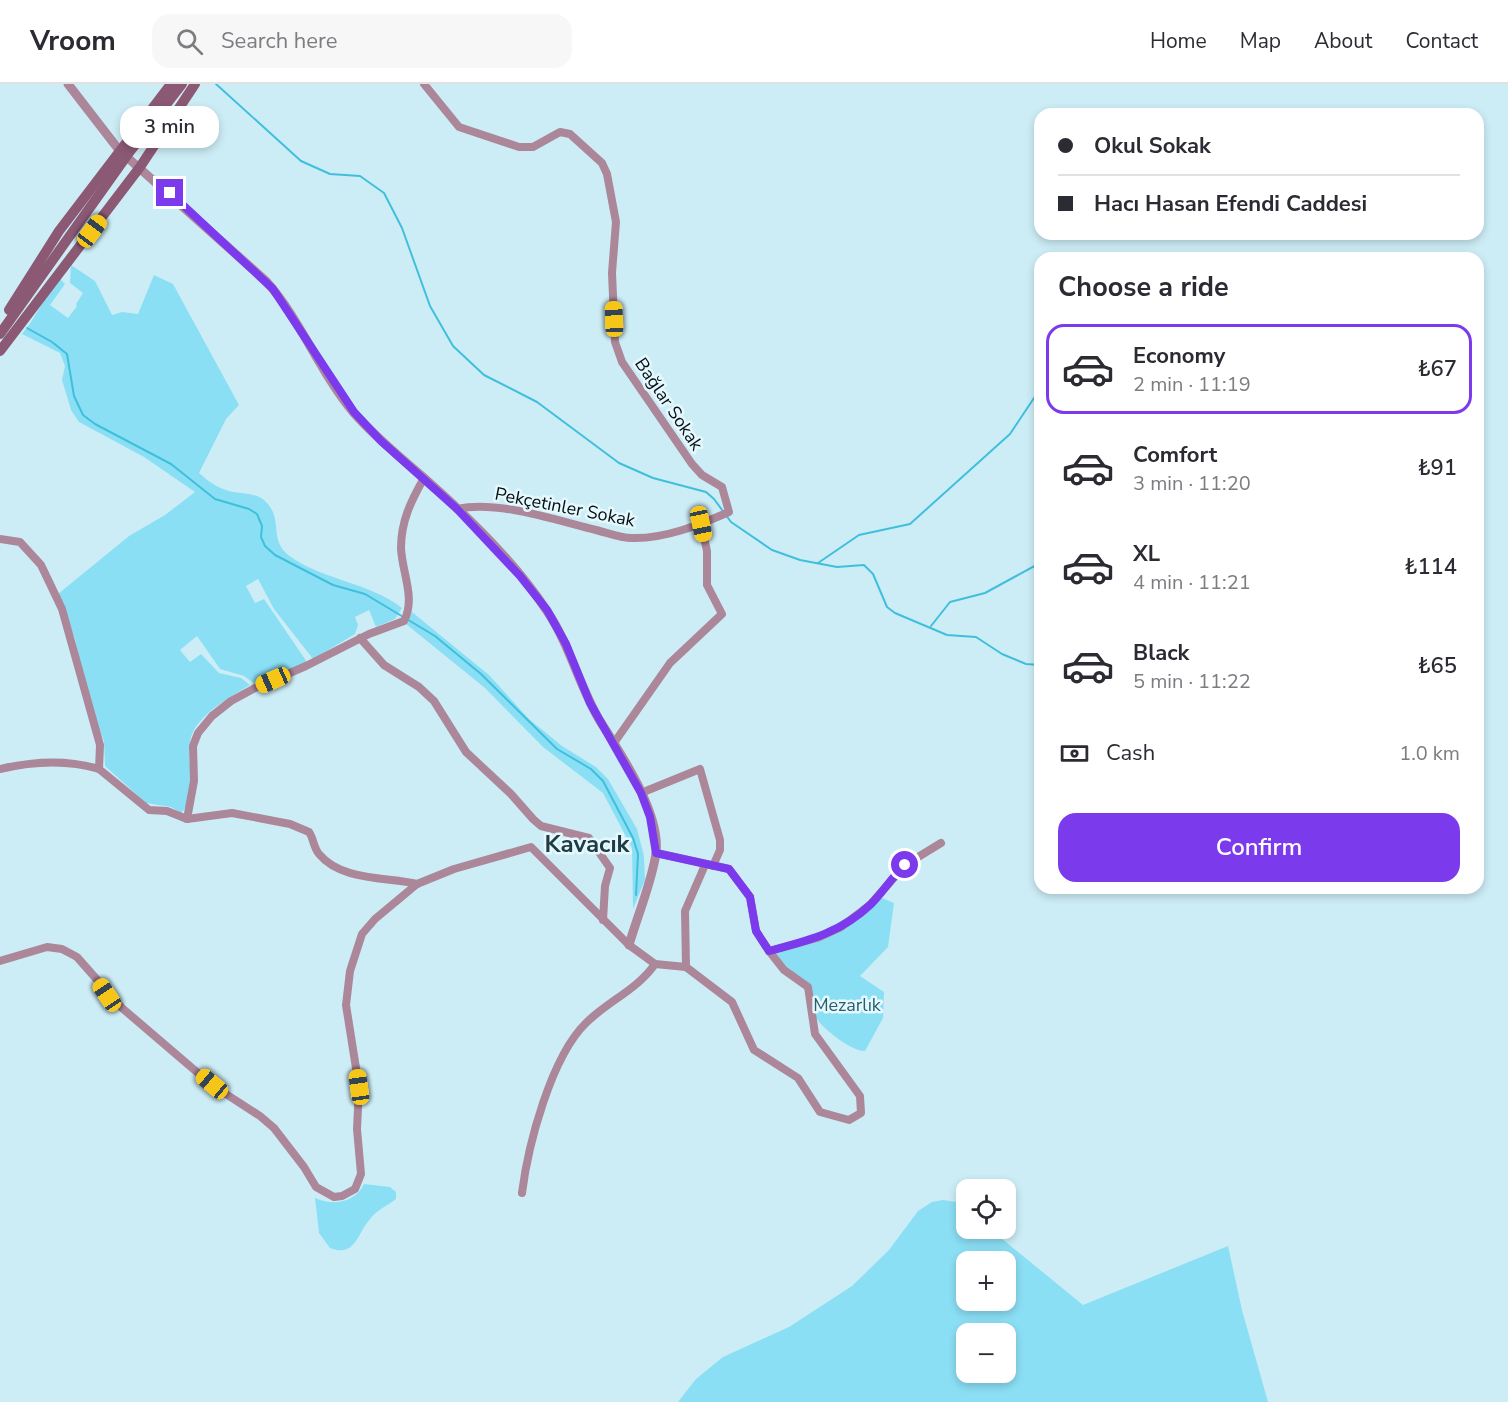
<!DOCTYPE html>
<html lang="en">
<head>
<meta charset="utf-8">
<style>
	:root { --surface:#fff; --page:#f7f7f7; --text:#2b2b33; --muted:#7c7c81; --line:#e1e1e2; --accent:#7c3aed }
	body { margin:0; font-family:"Nunito Sans",sans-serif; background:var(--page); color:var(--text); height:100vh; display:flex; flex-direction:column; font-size:22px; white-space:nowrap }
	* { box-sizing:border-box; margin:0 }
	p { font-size:20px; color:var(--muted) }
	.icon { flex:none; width:33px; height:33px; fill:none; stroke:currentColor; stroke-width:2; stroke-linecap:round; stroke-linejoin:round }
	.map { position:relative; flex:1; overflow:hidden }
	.details { position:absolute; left:1034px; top:168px; width:450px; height:642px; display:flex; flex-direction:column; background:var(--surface); border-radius:18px; box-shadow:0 3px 9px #0003 }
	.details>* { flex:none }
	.top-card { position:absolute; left:1034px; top:24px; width:450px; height:132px; border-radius:18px; box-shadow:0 3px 9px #0003; display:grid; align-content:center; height:132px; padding:0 24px; background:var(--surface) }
	.tools { position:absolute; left:956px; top:1095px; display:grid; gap:12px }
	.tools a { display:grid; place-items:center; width:60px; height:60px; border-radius:12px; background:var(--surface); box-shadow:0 3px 9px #0003; font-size:30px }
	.end { position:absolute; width:27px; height:27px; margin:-14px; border:8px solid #7c3aed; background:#fff; box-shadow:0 0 0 3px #fff }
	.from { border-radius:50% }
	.bubble { position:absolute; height:42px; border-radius:18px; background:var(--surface); box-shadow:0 3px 9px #0003; font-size:20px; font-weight:600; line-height:42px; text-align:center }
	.car { position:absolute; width:18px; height:36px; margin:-18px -9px; border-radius:8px; box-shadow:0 0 4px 2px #0007; background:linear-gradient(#f5c518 24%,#345 0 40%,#f5c518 0 76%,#345 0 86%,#f5c518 0) }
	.top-card b { display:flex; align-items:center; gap:21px; height:57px; font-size:22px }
	.top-card b+b { border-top:2px solid var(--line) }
	.top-card i { width:15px; height:15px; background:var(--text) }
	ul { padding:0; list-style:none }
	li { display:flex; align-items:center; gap:18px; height:90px; margin:0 12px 9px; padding:0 12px; border:3px solid transparent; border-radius:18px }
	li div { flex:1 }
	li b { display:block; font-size:22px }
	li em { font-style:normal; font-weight:600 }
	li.selected { border-color:var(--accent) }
	li>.icon { width:54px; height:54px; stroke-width:1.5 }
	h2 { padding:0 24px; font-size:27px; line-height:72px }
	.pay { display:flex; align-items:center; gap:15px; height:66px; padding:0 24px; font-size:22px }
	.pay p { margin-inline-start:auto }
	.action { display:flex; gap:12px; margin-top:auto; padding:12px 24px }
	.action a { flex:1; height:69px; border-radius:18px; background:var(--accent); color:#fff; font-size:24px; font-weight:600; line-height:69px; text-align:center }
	header { display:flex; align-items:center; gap:36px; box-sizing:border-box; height:84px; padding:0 30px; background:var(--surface); border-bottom:2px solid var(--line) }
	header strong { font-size:28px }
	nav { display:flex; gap:33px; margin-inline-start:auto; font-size:21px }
	.search { width:420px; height:54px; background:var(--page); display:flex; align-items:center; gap:15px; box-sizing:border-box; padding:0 21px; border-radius:18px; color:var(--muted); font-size:22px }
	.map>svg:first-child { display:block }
	.green { fill:#8bdff5; fill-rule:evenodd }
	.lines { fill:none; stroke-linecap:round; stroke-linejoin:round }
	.stream { stroke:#40bfdc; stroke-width:2 }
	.minor { stroke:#ac879a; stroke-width:8 }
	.tertiary { stroke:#ac879a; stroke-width:9 }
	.secondary { stroke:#8c5975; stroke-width:10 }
	.route { stroke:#7c3aed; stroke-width:8 }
	.labels { text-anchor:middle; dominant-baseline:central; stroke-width:5; stroke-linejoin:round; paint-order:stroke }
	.street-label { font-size:18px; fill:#050f12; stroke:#e5f8fe }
	.park-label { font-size:18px; fill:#2b5e6b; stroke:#e5f8fe }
	.district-label { font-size:24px; font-weight:bold; fill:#203c43; stroke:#e5f8fe }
</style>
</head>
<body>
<header>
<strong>Vroom</strong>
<div class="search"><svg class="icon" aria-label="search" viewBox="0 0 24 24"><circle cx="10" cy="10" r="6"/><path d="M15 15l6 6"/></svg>Search here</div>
<nav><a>Home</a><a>Map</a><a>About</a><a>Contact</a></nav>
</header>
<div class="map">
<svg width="1508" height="1318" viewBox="0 0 1508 1318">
	<rect width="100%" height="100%" fill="#cdedf6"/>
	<g class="green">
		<path d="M71,181l24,16 17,34 10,-3 16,2 16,-39 19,9 66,121 -13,14 -27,54c8,7 17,14 27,17 13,5 28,1 39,11 21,20 0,40 29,58 34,22 76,24 108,49l-7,11 -19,8 -7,-17 -14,7 3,8 -3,9 -42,25 -39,-50 -16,-30 -12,7 9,17 9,-4 43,63 -52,22 -11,-8 -24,-7 -23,-33 -17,14 10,12 11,-8 18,19 22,5 9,7c-20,12 -46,26 -57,47 -11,22 8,63 -12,81l-10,-6 -25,-4 -41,-37 -1,-25 -15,-36 -14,-66 -17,-45 71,-58 36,-21 30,-23 -51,-35 -65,-35 -8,-12 -9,-30 3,-14 -5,-13 -38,-19c15,-18 23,-38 36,-57l7,7 -15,21 18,13 9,-12 -1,-2 7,-11 -13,-10z"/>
		<polygon points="412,528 489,591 529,635 562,662 596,683 608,695 637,745 644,772 645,796 633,825 632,764 603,709 543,663 485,604 406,540"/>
		<path d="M882,814l12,5 -6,44 -28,29 24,16 -1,26 -18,33c-12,1 -41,-21 -48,-32 -5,-8 -5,-24 -7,-33l-23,-18 -13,-16c44,-12 75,-21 108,-54z"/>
		<path d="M364,1100l26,3 6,5v7c-9,7 -19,11 -26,20 -13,15 -15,39 -40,29l-11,-15 -4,-35c18,8 40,5 49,-14z"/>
		<path d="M943,1116l13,2 10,6v20l24,1 93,76 145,-59 14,64 26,92h-590l18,-23 27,-22 66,-30 63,-41 37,-36 29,-39 14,-9zM966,1178h39v38h-39zM966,1250h39v38h-39z"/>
	</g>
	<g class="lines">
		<g class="stream">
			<polyline points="216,0 301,77 330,90 360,92 384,109 402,144 430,222 453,262 484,291 537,318 619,379 653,394 706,408 714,415 731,438 772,466 800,476 837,483 864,481 873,490 887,523 895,529 947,551 976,553 1002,570 1026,580 1040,581"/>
			<polyline points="27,244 52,258 67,270 74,312 83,331 95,340 171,380 215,415 249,425 257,430 262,442 261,453 265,462 275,471 333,501 365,510 435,552 481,590 557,665 591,685 603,697 633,754 638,770 636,811"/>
			<polyline points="818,479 859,451 910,440 1010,350 1040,305"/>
			<polyline points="931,542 950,518 985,509 1040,479"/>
		</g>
		<g class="minor">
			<path d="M424,0l35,43 60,20h14l27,-15 10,2 32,29 5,11 9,48 -4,51 3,69 7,20 70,102 10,11 20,12 7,25c-30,13 -64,27 -97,26 -12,0 -24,-5 -36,-8 -41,-10 -98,-30 -139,-21"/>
			<path d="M0,455l20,3 21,23 21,44 38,136 -1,24 50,41 18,1 20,8 45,-6 58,11 19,8c5,7 4,15 10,22 22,27 68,23 98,30"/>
			<polyline points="360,554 384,581 419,603 434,617 466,668 511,710 533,735 541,742 589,754 610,784 605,802 603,836"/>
			<polyline points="614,659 670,579 722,530 707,501 707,467 701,440"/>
			<path d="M0,685c34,-8 66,-10 99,0"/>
			<polyline points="641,709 700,685 720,756 720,766 713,782"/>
			<path d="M187,735l7,-38 -1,-35 5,-13 14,-17 19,-15 24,-13 51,-22 63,-32 35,-13c12,-23 -2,-48 -3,-73 0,-27 10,-47 23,-70"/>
			<polyline points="769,867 817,854 841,843 870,821 905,781 941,759"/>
			<polyline points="0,877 47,863 62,865 77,873 122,924 212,1001 260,1032 274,1044 304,1083 316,1103 334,1113 342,1112 355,1105 361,1090 357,1045 359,1003 346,921 350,887 362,850 375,835 417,800 454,785 531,763 629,861 655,880"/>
			<polyline points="655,880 686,883 732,918 754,966 798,994 820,1028 849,1036 861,1029 860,1012 815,950 808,903 784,886 769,867 756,847 750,813 729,785 656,769"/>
			<polyline points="686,883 685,827 705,781"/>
			<path d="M522,1109c6,-48 29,-136 64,-170 22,-22 51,-33 69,-59"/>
		</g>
		<path class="tertiary" d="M68,0l51,66 147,131c35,39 54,92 88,132 21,24 46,44 70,65 44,39 91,84 123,133 23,34 32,75 53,110 21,33 61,93 56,132 -4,29 -19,64 -27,92"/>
		<g class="secondary">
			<polyline points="9,226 59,147 171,0"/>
			<polyline points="0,250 128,70 182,0"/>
			<polyline points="0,267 140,83 195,0"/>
		</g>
	</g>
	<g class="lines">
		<path class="route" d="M170,109l103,96 81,123 27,29 76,68 63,67 27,34 19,34 24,59 51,90 9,24 6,36 73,16 21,28 6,34 13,20c38,-10 72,-18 102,-47 12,-12 21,-27 34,-39"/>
	</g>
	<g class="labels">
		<g class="street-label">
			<text transform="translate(669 320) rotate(56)">Bağlar Sokak</text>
			<text transform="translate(565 423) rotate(11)">Pekçetinler Sokak</text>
		</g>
		<g class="park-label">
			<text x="847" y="921">Mezarlık</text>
		</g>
		<g class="district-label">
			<text x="587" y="760">Kavacık</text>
		</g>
	</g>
</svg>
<div class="tools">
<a><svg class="icon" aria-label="locate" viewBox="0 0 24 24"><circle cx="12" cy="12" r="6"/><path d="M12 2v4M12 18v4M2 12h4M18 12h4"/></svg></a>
<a>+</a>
<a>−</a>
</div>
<i class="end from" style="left:905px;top:781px"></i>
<i class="end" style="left:170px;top:109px"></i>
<div class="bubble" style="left:120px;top:22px;width:99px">3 min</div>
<i class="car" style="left:92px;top:147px;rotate:37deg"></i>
<i class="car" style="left:614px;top:235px;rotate:358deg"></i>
<i class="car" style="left:701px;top:440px;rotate:168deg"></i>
<i class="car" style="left:273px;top:596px;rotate:246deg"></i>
<i class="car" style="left:107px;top:911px;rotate:326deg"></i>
<i class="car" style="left:212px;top:1000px;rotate:310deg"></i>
<i class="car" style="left:359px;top:1003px;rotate:352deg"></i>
<div class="top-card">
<b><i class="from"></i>Okul Sokak</b>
<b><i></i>Hacı Hasan Efendi Caddesi</b>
</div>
<section class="details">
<h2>Choose a ride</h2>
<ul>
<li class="selected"><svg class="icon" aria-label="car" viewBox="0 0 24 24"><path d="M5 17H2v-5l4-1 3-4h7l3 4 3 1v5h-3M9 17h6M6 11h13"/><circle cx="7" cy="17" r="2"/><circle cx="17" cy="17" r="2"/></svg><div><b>Economy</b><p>2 min · 11:19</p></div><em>₺67</em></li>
<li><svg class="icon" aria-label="car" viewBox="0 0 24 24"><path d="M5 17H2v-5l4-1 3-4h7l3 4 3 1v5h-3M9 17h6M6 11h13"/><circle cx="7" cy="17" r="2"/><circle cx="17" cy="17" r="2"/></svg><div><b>Comfort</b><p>3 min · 11:20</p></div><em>₺91</em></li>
<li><svg class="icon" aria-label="car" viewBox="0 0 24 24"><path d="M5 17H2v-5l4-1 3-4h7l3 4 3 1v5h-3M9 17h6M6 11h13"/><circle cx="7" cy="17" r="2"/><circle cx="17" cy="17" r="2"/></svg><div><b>XL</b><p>4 min · 11:21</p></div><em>₺114</em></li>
<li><svg class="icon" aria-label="car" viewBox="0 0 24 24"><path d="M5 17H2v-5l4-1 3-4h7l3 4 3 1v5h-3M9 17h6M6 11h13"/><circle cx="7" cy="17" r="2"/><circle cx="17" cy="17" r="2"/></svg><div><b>Black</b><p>5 min · 11:22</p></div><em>₺65</em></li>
</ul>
<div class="pay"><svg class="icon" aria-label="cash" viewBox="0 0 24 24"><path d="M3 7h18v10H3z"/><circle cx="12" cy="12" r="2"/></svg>Cash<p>1.0 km</p></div>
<div class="action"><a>Confirm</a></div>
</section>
</div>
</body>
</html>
